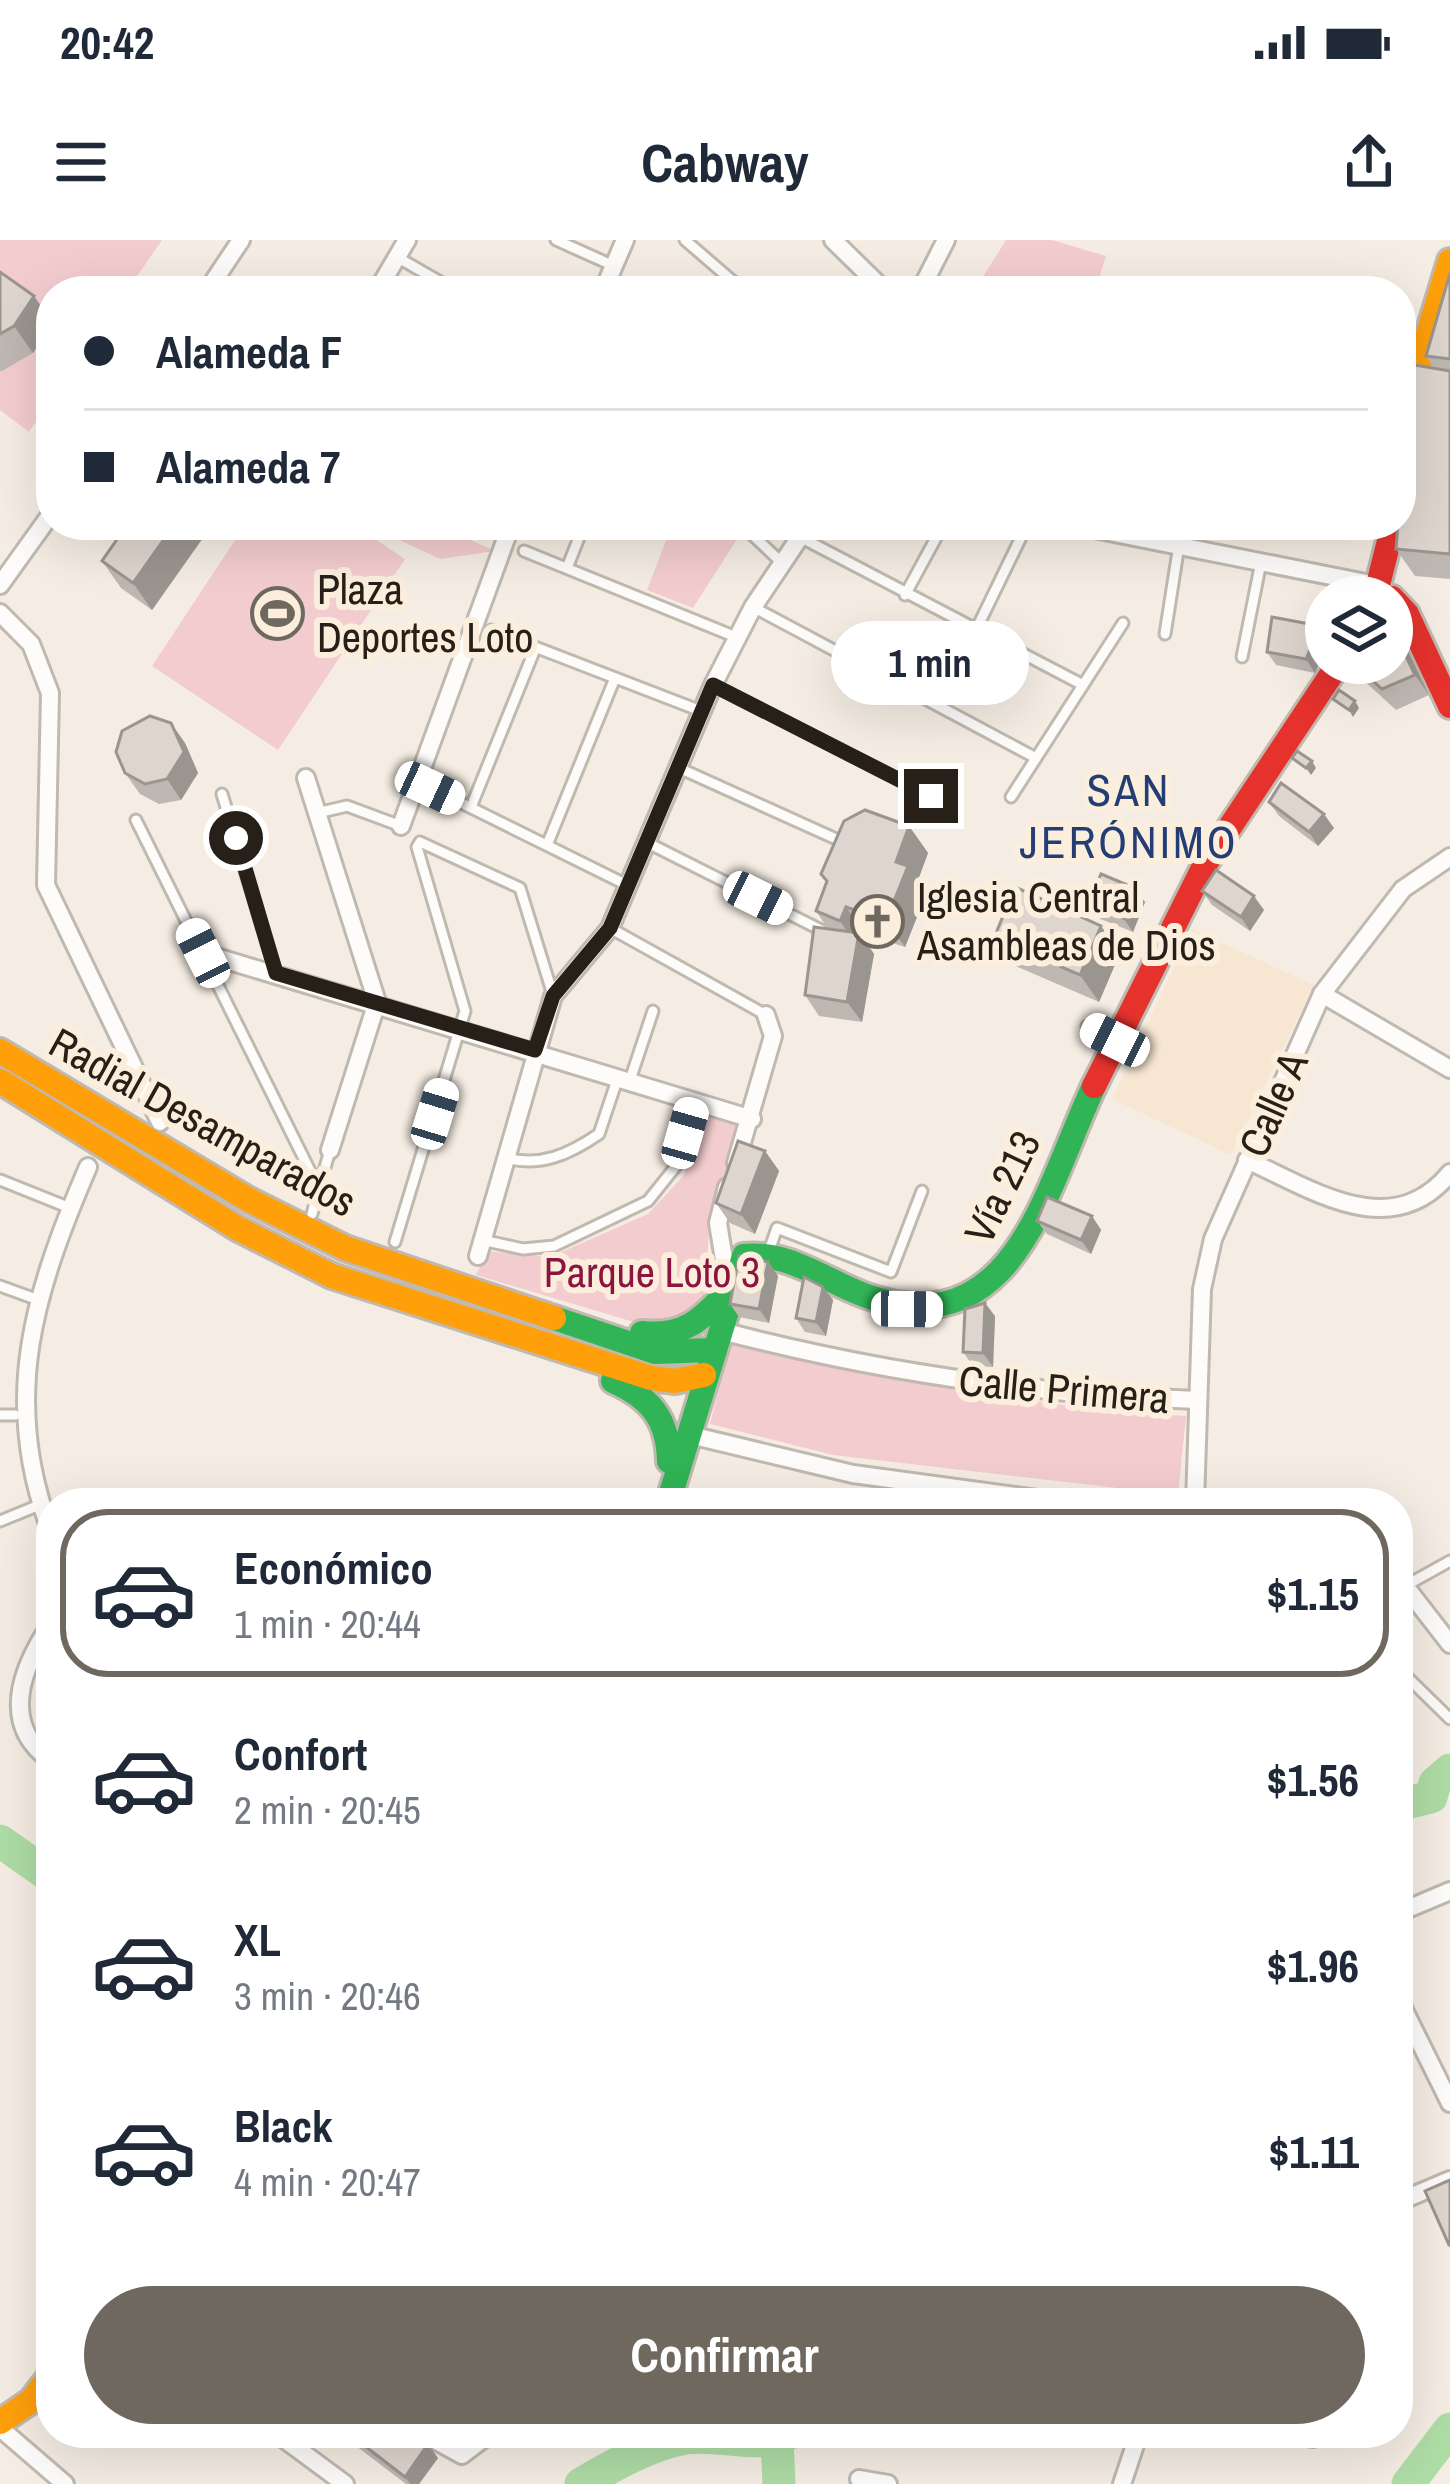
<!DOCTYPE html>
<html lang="es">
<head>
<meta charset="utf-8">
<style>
	:root { --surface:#fff; --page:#f6f6f7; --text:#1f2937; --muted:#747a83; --line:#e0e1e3; --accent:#6f685f }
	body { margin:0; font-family:"Archivo Narrow",sans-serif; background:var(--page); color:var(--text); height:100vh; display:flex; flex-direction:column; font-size:45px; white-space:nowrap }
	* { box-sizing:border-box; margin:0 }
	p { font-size:39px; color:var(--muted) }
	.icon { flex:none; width:66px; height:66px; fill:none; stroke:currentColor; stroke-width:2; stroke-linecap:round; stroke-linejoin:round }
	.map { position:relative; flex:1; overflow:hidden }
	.drawer { position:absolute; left:36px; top:1248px; width:1377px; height:960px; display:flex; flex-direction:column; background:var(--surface); border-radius:48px; box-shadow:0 12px 48px #0002 }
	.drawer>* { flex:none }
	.hud { position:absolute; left:36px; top:36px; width:1380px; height:264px; border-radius:48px; box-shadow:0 12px 48px #0002; display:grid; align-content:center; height:264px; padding:0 48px; background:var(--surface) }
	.fabs { position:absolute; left:1305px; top:336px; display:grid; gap:24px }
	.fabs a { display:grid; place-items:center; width:108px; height:108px; border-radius:50%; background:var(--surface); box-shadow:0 12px 48px #0002; font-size:60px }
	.end { position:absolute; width:54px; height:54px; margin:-27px; border:15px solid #272018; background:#fff; box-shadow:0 0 0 6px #fff }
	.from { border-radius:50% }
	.bubble { position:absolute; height:84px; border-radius:42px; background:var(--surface); box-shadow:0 12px 48px #0002; font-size:39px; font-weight:800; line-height:84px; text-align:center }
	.car { position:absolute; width:36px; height:72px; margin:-36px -18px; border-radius:15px; box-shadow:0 0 9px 3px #0007; background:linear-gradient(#fff 24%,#345 0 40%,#fff 0 76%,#345 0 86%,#fff 0) }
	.hud b { display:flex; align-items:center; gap:42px; height:114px; font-size:45px }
	.hud b+b { border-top:3px solid var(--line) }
	.hud i { width:30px; height:30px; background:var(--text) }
	ul { padding:21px 0 0; list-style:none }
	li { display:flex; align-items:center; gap:36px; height:168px; margin:0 24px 18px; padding:0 24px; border:6px solid transparent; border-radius:48px }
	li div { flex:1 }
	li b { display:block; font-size:45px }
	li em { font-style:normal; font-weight:800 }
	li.on { border-color:var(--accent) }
	li>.icon { width:108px; height:108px; stroke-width:1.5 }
	.action { display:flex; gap:24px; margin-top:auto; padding:24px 48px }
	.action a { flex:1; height:138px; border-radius:72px; background:var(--accent); color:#fff; font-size:48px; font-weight:800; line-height:138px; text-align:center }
	.status { display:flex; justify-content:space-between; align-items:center; height:84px; padding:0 60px; background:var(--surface); direction:ltr }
	.status svg { height:33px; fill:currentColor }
	header { display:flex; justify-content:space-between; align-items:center; height:156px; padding:0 48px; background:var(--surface); font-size:54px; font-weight:800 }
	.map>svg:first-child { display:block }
	.built { fill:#f7e7d2 }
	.green { fill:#f3cccf }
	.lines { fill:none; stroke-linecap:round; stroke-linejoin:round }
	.river { stroke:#aedca5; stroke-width:33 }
	.lane-casing { stroke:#c0b9b0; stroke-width:15 }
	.street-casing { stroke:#c0b9b0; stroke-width:22 }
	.fast-casing { stroke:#c0b9b0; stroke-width:30 }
	.slow-casing { stroke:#c0b9b0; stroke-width:30 }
	.jam-casing { stroke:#c0b9b0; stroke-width:30 }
	.lane { stroke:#fefcfb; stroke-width:9 }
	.street { stroke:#fefcfb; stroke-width:16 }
	.fast { stroke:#30b455; stroke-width:24 }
	.slow { stroke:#ff9f0a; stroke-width:24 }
	.jam { stroke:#e5322d; stroke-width:24 }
	.wall { fill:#bfb7b1 }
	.shaded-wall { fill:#9b9590 }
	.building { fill:#ded5ce; stroke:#9b9590; stroke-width:3 }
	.route { stroke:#272018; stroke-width:15 }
	.labels { text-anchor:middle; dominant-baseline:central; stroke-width:12; stroke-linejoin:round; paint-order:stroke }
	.poi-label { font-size:42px; fill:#272018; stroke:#fceedc; text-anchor:start }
	.street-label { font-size:42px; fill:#272018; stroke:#fceedc }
	.park-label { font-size:42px; fill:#8b1540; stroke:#fceedc }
	.neighbourhood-label { font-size:45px; letter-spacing:3px; fill:#243e75; stroke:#fceedc }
</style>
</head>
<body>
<div class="status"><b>20:42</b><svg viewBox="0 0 49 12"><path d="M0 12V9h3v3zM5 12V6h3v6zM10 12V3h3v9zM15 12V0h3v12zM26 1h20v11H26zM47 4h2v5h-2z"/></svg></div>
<header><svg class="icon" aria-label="menu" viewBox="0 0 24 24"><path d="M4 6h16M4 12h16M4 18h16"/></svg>Cabway<svg class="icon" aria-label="share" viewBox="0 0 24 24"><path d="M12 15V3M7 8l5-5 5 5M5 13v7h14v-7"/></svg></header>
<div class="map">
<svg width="1450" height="2244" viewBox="0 0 1450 2244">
	<rect width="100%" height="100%" fill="#f5ede3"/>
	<polygon class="built" points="1192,689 1314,745 1231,915 1112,859"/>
	<g class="green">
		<polygon points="0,0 162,0 127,51 51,51 51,82 0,45"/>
		<polygon points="1006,0 1052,0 1106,16 1095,51 1032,46 974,51"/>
		<polygon points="51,86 51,160 29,192 0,170 0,131 33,113"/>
		<polygon points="245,285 354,285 405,319 278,510 152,426"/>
		<polygon points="367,285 438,285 495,311 440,319"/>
		<polygon points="672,285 728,285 739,296 693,368 647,350"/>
		<polygon points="702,870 738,882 741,890 710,980 703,1068 683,1084 657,1089 476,1035 487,1011 550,1017 648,974 684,935"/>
		<path d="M730,1103c150,35 303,64 456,73l-8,79 -345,-40 -123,-31z"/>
	</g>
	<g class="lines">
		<g class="river">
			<polyline points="1398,1565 1431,1557 1435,1543 1450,1530"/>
			<polyline points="0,1601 51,1637"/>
			<polyline points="777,2200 779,2244"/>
			<path d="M581,2244c31,-18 69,-40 105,-46 35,-5 70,12 104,-5"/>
			<polyline points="1408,2244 1450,2189"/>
		</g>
		<defs>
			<g id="lane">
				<polyline points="556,0 614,26"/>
				<polyline points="685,0 744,51"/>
				<polyline points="397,17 456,51"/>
				<polyline points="742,285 781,322"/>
				<polyline points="800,297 1083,445"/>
				<polyline points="524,311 736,397"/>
				<polyline points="567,328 584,285"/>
				<polyline points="905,355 943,285"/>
				<polyline points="753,367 1036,518"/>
				<polyline points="491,390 701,471"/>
				<polyline points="975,392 1027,285"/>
				<polyline points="1165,394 1179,305"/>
				<polyline points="1242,417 1261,322"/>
				<polyline points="713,445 931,556"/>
				<polyline points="679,528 845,603"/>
				<polyline points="431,548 629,646"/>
				<polyline points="222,554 276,733"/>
				<polyline points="1011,557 1123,383"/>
				<polyline points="471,567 535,409"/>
				<polyline points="317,573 347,566 401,586"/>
				<polyline points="136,580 319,949"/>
				<polyline points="648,603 827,693"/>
				<polyline points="547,605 615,438"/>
				<polyline points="610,688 766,775"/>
				<polyline points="1087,786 1115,800"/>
				<polyline points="630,840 653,771"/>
				<path d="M505,918c36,9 63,-3 94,-24l19,-57"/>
				<polyline points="0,940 70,968"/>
				<polyline points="312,974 330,910"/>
				<polyline points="482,1000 523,1009 554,1006 648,961 676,926 695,860"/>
				<polyline points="395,1002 465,771 417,607 420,602 520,648 553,755"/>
				<polyline points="770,1008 777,988 891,1032 922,951"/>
				<polyline points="0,1046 33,1058"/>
				<polyline points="0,1175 15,1175"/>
				<polyline points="0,1281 37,1266"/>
				<polyline points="1405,1346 1450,1321"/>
				<polyline points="1398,1428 1450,1479"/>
			</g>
			<g id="street">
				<polyline points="833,0 885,51"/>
				<polyline points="207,51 241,0"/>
				<polyline points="377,51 407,0"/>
				<polyline points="603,51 625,0"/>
				<polyline points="920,51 946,0"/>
				<polyline points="1074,285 1381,346"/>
				<polyline points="0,345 51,274"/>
				<polyline points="0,373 31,404 50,453 46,645 160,882"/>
				<polyline points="306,538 377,762 330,910"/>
				<polyline points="401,586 511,285"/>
				<polyline points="203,713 752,879"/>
				<polyline points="1322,754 1450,829"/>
				<path d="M1247,920c66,30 145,84 203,13"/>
				<polyline points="736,923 773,796 766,775"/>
				<polyline points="727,947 718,983 729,1050"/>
				<polyline points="478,1016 553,756 610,688 713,445 753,367 808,285"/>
				<path d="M718,1090c159,42 316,65 480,70"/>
				<polyline points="686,1194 853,1234 1067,1263"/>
				<polyline points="1195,1263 1202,1049 1213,999 1322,754 1403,649 1450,617"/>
				<path d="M51,1292c-51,-133 -17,-239 37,-365"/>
				<polyline points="1405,1346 1450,1404"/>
				<path d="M51,1384c-31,46 -51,101 0,137"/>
				<polyline points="1398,1679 1405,1670 1450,1651"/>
				<polyline points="1398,1758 1450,1863"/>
				<polyline points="1398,1962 1450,1940"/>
				<polyline points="0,2188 65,2244"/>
				<polyline points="276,2193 345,2244"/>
				<polyline points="422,2193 462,2215 491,2193"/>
				<polyline points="1284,2193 1313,2198"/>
				<polyline points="859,2239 888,2244"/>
				<polyline points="1122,2244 1139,2193"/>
			</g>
			<g id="fast">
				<polyline points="554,1078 655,1112 712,1110"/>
				<path d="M642,1093c41,4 59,-12 85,-41"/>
				<path d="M613,1141c38,17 55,38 56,80"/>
				<path d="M668,1263l76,-247c43,-5 80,24 120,39 149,55 181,-105 230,-209"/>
			</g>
			<g id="slow">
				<polyline points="1401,220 1410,154 1450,21"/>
				<polyline points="0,811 249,960 345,1008 554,1078"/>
				<polyline points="0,841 237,988 332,1036 651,1138 675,1141 704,1135"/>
				<polyline points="0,2182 31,2161 51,2135"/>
			</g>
			<g id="jam">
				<polyline points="1375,357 1393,285"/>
				<polyline points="1392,358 1407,374 1450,466"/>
				<polyline points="1094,846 1204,626 1339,423"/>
			</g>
		</defs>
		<use href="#lane" class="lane-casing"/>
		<use href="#street" class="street-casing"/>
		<use href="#fast" class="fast-casing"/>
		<use href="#slow" class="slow-casing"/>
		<use href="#jam" class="jam-casing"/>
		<use href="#lane" class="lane"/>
		<use href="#street" class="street"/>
		<use href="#fast" class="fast"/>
		<use href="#slow" class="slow"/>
		<use href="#jam" class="jam"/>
	</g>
	<g class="wall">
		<polygon points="0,32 34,56 51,81 51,86 33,113 2,131 0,131"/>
		<polygon points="1450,33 1450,339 1415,336 1396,309 1434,129 1426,116"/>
		<polygon points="127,285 212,285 152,370 121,348 102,321"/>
		<polygon points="1326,395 1326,407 1315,433 1276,425 1267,412"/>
		<polygon points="1405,405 1429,455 1396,470 1359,436 1350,423 1392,423"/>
		<polygon points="185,503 198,533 181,560 159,564 140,554 125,533"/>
		<polygon points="1269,562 1334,588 1318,606 1279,576"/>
		<polygon points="909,586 928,613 918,640 927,652 905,707 865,694 863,698 874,714 862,782 819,776 805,755 828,689 816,671 827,642 821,634"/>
		<polygon points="1202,651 1264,670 1250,691 1212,665"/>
		<polygon points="1145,662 1133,692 1098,678 1088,664"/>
		<polygon points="1101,686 1120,713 1099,762 1013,725 994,698"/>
		<polygon points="765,911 779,931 755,994 730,983 716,963"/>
		<polygon points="1092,976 1101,990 1091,1014 1047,994 1037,981"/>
		<polygon points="768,1022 778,1036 769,1083 739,1077 730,1064"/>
		<polygon points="823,1047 833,1060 826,1096 805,1092 796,1078"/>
		<polygon points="995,1076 993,1127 973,1126 963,1112"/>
		<polygon points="339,2193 414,2193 438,2218 419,2244 406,2244"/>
		<polygon points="455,2193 486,2193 470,2204"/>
	</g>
	<g class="shaded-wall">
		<polygon points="34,56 51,81 51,86 33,113 14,86"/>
		<polygon points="174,285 212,285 152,370 133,343"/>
		<polygon points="1320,386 1326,395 1326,407 1315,433 1306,419"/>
		<polygon points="1392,386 1405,405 1429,455 1415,435"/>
		<polygon points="1355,461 1359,468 1353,477 1349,470"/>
		<polygon points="171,483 185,503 198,533 181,560 167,539"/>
		<polygon points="1312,521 1316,528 1311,535 1306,528"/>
		<polygon points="1324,574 1334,588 1318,606 1309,592"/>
		<polygon points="909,586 928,613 918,640 927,652 905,707 886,681 896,622"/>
		<polygon points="1135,648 1145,662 1133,692 1123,678"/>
		<polygon points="1254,656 1264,670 1250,691 1241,677"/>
		<polygon points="846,667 865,694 863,698 874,714 862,782 847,762 857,706 840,681"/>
		<polygon points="1101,686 1120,713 1099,762 1080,735"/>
		<polygon points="765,911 779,931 755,994 741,974"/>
		<polygon points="1092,976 1101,990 1091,1014 1081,1000"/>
		<polygon points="768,1022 778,1036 769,1083 759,1069"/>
		<polygon points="823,1047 833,1060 826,1096 816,1082"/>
		<polygon points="985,1063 995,1076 993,1127 983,1113"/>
		<polygon points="428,2204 438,2218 419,2244 410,2244 405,2237"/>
	</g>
	<g class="building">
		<polygon points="0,32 34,56 14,86 0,94"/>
		<polygon points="1450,33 1450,119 1426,116"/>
		<polygon points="1415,125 1450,131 1450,314 1396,309 1398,285 1401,285 1401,258"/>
		<polygon points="127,285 174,285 133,343 102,321"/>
		<polygon points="1272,377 1320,386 1306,419 1267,412"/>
		<polygon points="1392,387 1415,435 1382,449 1353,423 1392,423"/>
		<polygon points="1339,450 1355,461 1349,470 1333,459"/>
		<polygon points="150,476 171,483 184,512 167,539 145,544 125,533 116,512 122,491"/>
		<polygon points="1297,511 1312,521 1306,528 1292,518"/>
		<polygon points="1281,543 1324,574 1309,592 1269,562"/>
		<polygon points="865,570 909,586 896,622 908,626 886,681 846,667 840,681 816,671 827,641 821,634 844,581"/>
		<polygon points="1216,630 1254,656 1241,677 1202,651"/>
		<polygon points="1101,634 1135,648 1123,678 1088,664"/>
		<polygon points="1015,647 1101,686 1080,735 994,698"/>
		<polygon points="814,687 859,693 847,762 805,755"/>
		<polygon points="738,901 765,911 741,974 716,963"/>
		<polygon points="1047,957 1092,976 1081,1000 1037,981"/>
		<polygon points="739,1016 768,1022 759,1069 730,1064"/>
		<polygon points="804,1037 823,1047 816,1082 796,1078"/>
		<polygon points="985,1063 983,1113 963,1112 965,1069"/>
		<polygon points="1450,1940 1450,2005 1449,2005 1425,1951"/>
		<polygon points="348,2193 414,2193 428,2204 405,2237"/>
	</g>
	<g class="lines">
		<polyline class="route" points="236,598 276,733 535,810 553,756 610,688 713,445 931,556"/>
	</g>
	<defs>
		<symbol id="stadium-ring" viewBox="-11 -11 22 22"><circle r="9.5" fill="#fceedc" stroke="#6f685f" stroke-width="1.5"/><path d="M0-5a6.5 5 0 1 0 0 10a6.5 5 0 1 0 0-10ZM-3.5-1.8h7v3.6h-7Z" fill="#6f685f"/></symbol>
		<symbol id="church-ring" viewBox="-11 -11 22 22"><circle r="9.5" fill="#fceedc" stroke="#6f685f" stroke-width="1.5"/><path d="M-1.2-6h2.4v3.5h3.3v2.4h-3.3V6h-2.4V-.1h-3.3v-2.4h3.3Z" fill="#6f685f"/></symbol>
	</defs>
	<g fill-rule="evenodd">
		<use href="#stadium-ring" x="248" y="344" width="59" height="59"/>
		<use href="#church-ring" x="848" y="652" width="59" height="59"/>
	</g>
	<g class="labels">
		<g class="poi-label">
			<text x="317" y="349">Plaza<tspan x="317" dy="48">Deportes Loto</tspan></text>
			<text x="917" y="657">Iglesia Central<tspan x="917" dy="48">Asambleas de Dios</tspan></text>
		</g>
		<g class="street-label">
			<text transform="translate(1273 864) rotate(-66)">Calle A</text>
			<text transform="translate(203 882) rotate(29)">Radial Desamparados</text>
			<text transform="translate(1002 947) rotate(-64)">Vía 213</text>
			<text transform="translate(1064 1149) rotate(5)">Calle Primera</text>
		</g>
		<g class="park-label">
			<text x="652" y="1032">Parque Loto 3</text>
		</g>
		<g class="neighbourhood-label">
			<text x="1129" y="549">SAN<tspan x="1129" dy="52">JERÓNIMO</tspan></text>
		</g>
	</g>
</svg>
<div class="fabs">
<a><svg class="icon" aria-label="layers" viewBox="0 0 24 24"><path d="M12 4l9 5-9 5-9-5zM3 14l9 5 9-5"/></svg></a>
</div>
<i class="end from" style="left:236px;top:598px"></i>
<i class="end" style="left:931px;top:556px"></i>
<div class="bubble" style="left:831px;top:381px;width:198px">1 min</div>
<i class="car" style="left:430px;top:548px;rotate:115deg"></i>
<i class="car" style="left:758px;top:658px;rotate:116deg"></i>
<i class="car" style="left:203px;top:713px;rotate:333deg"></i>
<i class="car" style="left:1115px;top:800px;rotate:296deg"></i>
<i class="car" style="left:435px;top:874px;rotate:17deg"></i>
<i class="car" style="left:685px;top:893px;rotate:16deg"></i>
<i class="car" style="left:907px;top:1069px;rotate:91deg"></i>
<div class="hud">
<b><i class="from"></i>Alameda F</b>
<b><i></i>Alameda 7</b>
</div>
<section class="drawer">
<ul>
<li class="on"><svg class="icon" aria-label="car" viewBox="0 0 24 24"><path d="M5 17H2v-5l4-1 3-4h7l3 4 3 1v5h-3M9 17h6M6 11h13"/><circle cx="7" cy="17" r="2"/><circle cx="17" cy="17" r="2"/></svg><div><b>Económico</b><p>1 min · 20:44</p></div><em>$1.15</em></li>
<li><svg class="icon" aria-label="car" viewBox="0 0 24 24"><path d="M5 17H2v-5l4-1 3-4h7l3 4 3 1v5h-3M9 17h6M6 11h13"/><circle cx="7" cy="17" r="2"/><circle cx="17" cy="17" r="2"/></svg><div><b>Confort</b><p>2 min · 20:45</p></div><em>$1.56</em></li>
<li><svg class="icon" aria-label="car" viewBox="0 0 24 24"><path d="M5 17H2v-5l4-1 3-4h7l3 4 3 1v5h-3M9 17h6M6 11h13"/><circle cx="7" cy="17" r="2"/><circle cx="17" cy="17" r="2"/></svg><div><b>XL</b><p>3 min · 20:46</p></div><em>$1.96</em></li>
<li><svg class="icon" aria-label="car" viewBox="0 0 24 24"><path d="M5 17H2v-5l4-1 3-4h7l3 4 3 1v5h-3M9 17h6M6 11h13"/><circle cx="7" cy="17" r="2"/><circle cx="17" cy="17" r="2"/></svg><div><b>Black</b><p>4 min · 20:47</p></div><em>$1.11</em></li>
</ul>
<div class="action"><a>Confirmar</a></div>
</section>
</div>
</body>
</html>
